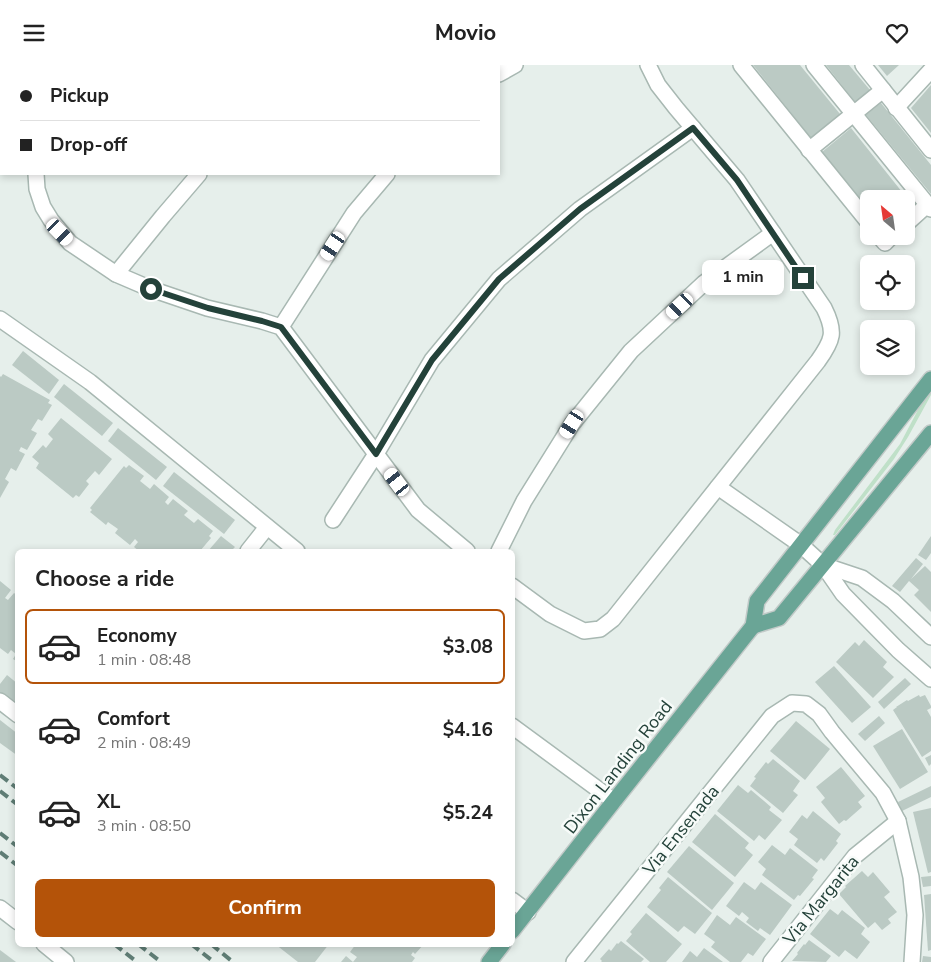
<!DOCTYPE html>
<html lang="en">
<head>
<meta charset="utf-8">
<style>
	:root { --surface:#fff; --page:#f6f6f6; --text:#222; --muted:#767676; --line:#e0e0e0; --accent:#b45309 }
	body { margin:0; font-family:"Nunito Sans",sans-serif; background:var(--page); color:var(--text); height:100vh; display:flex; flex-direction:column; font-size:19px; white-space:nowrap }
	* { box-sizing:border-box; margin:0 }
	p { font-size:16px; color:var(--muted) }
	.icon { flex:none; width:28px; height:28px; fill:none; stroke:currentColor; stroke-width:2; stroke-linecap:round; stroke-linejoin:round }
	.map { position:relative; flex:1; overflow:hidden }
	.details { position:absolute; left:15px; top:484px; width:500px; height:398px; display:flex; flex-direction:column; background:var(--surface); border-radius:8px; box-shadow:0 2px 8px #0003 }
	.details>* { flex:none }
	.guide { position:absolute; left:0px; top:0px; width:500px; height:110px; box-shadow:0 2px 8px #0003; display:grid; align-content:center; height:110px; padding:0 20px; background:var(--surface) }
	.needle { width:32px; rotate:331deg }
	.buttons { position:absolute; left:860px; top:125px; display:grid; gap:10px }
	.buttons a { display:grid; place-items:center; width:55px; height:55px; border-radius:8px; background:var(--surface); box-shadow:0 2px 8px #0003; font-size:25px }
	.end { position:absolute; width:22px; height:22px; margin:-11px; border:6px solid #24423a; background:#fff; box-shadow:0 0 0 2px #fff }
	.from { border-radius:50% }
	.bubble { position:absolute; height:35px; border-radius:8px; background:var(--surface); box-shadow:0 2px 8px #0003; font-size:16px; font-weight:700; line-height:35px; text-align:center }
	.car { position:absolute; width:15px; height:30px; margin:-15px -8px; border-radius:6px; box-shadow:0 0 4px 1px #0007; background:linear-gradient(#fff 24%,#345 0 40%,#fff 0 76%,#345 0 86%,#fff 0) }
	.guide b { display:flex; align-items:center; gap:18px; height:48px; font-size:19px }
	.guide b+b { border-top:1px solid var(--line) }
	.guide i { width:12px; height:12px; background:var(--text) }
	ul { padding:0; list-style:none }
	li { display:flex; align-items:center; gap:15px; height:75px; margin:0 10px 8px; padding:0 10px; border:2px solid transparent; border-radius:8px }
	li div { flex:1 }
	li b { display:block; font-size:19px }
	li em { font-style:normal; font-weight:700 }
	li.current { border-color:var(--accent) }
	li>.icon { width:45px; height:45px; stroke-width:1.5 }
	h2 { padding:0 20px; font-size:22px; line-height:60px }
	.primary-button { display:flex; gap:10px; margin-top:auto; padding:10px 20px }
	.primary-button a { flex:1; height:58px; border-radius:8px; background:var(--accent); color:#fff; font-size:20px; font-weight:700; line-height:58px; text-align:center }
	header { display:flex; justify-content:space-between; align-items:center; height:65px; padding:0 20px; background:var(--surface); font-size:22px; font-weight:700 }
	.map>svg:first-child { display:block }
	.green { fill:#bfe0c8 }
	.building { fill:#bbcac4 }
	.lines { fill:none; stroke-linecap:round; stroke-linejoin:round }
	.minor-casing { stroke:#a8b8b2; stroke-width:18 }
	.major-casing { stroke:#c2cac8; stroke-width:18 }
	.minor { stroke:#fff; stroke-width:15 }
	.major { stroke:#6aa596; stroke-width:15 }
	.rail { stroke:#5f7d75; stroke-width:4; stroke-dasharray:10 5; stroke-linecap:butt }
	.route { stroke:#24423a; stroke-width:6 }
	.labels { text-anchor:middle; dominant-baseline:central; stroke-width:5; stroke-linejoin:round; paint-order:stroke }
	.street-label { font-size:18px; fill:#24423a; stroke:#f7fbf9 }
</style>
</head>
<body>
<header><svg class="icon" aria-label="menu" viewBox="0 0 24 24"><path d="M4 6h16M4 12h16M4 18h16"/></svg>Movio<svg class="icon" aria-label="heart" viewBox="0 0 24 24"><path d="M12 20l-8-8c-3-5 5-10 8-4 3-6 11-1 8 4z"/></svg></header>
<div class="map">
<svg width="931" height="897" viewBox="0 0 931 897">
	<rect width="100%" height="100%" fill="#e6efeb"/>
	<polygon class="green" points="931,324 931,330 908,372 894,394 835,470 833,470 835,465 900,379 920,341"/>
	<g class="building">
		<polygon points="753,0 800,0 840,49 811,73"/>
		<polygon points="826,0 849,0 870,25 855,37"/>
		<polygon points="878,0 899,0 887,11"/>
		<polygon points="931,20 931,68 911,43"/>
		<polygon points="881,38 931,100 931,129 866,50"/>
		<polygon points="851,63 914,142 906,148 906,134 869,134 869,144 822,87"/>
		<polygon points="23,286 59,315 49,329 12,300"/>
		<polygon points="3,309 50,335 48,338 52,340 42,356 38,354 31,365 37,368 27,385 21,382 19,386 25,389 16,406 11,403 5,414 9,417 0,433 0,311 1,312"/>
		<polygon points="64,319 113,358 102,371 54,332"/>
		<polygon points="61,353 112,394 99,410 95,406 86,416 89,419 79,432 76,430 73,433 36,403 39,398 32,392 43,380 46,383 53,374 48,369"/>
		<polygon points="118,363 167,402 156,415 108,376"/>
		<polygon points="129,400 144,411 140,416 150,424 154,419 169,432 165,437 168,440 173,434 188,446 184,450 194,458 198,454 213,466 209,471 211,473 200,486 139,486 134,482 138,477 135,474 130,480 115,468 118,464 108,457 106,460 90,447 92,445 90,443 124,401 126,403"/>
		<polygon points="174,407 235,455 224,469 163,421"/>
		<polygon points="221,471 235,482 231,486 208,486"/>
		<polygon points="931,471 931,488 926,495 918,490"/>
		<polygon points="916,493 923,499 911,514 925,501 931,507 931,547 914,530 919,525 909,516 900,527 892,521"/>
		<polygon points="0,516 11,525 5,533 8,535 14,528 18,531 18,597 13,594 16,589 11,585 8,589 0,583"/>
		<polygon points="864,575 887,597 883,602 894,612 873,633 836,597 855,577 859,581"/>
		<polygon points="834,601 871,642 852,658 815,617"/>
		<polygon points="7,610 18,619 18,641 0,627 0,619"/>
		<polygon points="905,613 911,619 884,644 878,637"/>
		<polygon points="919,630 920,632 925,630 931,641 931,643 927,645 931,652 931,686 922,692 893,645 897,642 896,642 907,635 908,636"/>
		<polygon points="879,651 885,658 865,676 858,669"/>
		<polygon points="0,655 18,669 18,691 0,678"/>
		<polygon points="796,656 830,684 805,715 770,686"/>
		<polygon points="902,664 928,707 900,724 873,681"/>
		<polygon points="931,690 931,699 929,701 925,693"/>
		<polygon points="773,694 800,716 793,726 798,730 783,748 750,721 756,713 754,712 766,697 768,699"/>
		<polygon points="841,702 865,731 858,737 862,742 846,756 844,755 839,759 821,737 825,733 816,722"/>
		<polygon points="738,720 748,728 751,725 771,742 769,745 782,755 765,775 759,770 754,776 717,746"/>
		<polygon points="931,721 931,732 902,746 898,737"/>
		<polygon points="931,743 931,807 928,808 913,747"/>
		<polygon points="813,746 841,769 836,776 838,778 824,796 821,793 817,798 794,780 798,774 789,767 802,750 807,754"/>
		<polygon points="715,749 749,778 745,783 753,790 735,812 692,777"/>
		<polygon points="772,780 785,790 790,783 818,805 812,813 814,814 800,831 798,830 794,835 762,810 766,804 758,797"/>
		<polygon points="689,781 734,818 712,845 667,807"/>
		<polygon points="862,806 868,812 873,807 890,827 884,832 897,847 888,854 891,858 882,865 875,857 868,863 839,829 846,822 845,821"/>
		<polygon points="931,811 931,821 923,822 921,812"/>
		<polygon points="668,812 712,848 695,869 684,861 678,867 647,842 661,825 659,823"/>
		<polygon points="744,817 755,825 761,817 792,840 770,870 760,863 758,866 746,857 749,853 742,847 739,851 726,841"/>
		<polygon points="931,829 931,885 928,886 924,830"/>
		<polygon points="830,844 838,850 842,845 865,863 861,869 870,877 857,894 845,885 839,892 810,869"/>
		<polygon points="646,848 682,879 666,897 650,897 626,876 632,869 630,867"/>
		<polygon points="717,850 730,860 736,852 766,874 753,891 748,888 741,897 730,897 711,882 715,877 704,869"/>
		<polygon points="809,875 831,891 826,897 792,896 798,889 797,888 804,879 805,880"/>
		<polygon points="621,876 644,894 641,897 601,897 602,896 600,894 609,884 611,886 617,878 618,879"/>
		<polygon points="275,879 329,879 315,897 298,897"/>
		<polygon points="356,879 424,879 415,889 413,887 411,890 415,893 412,897 341,897 346,891 353,897 357,892 350,887"/>
		<polygon points="704,883 723,897 682,897 690,886 697,892"/>
		<polygon points="0,885 16,897 0,897"/>
		<polygon points="923,891 931,892 931,897 922,897"/>
	</g>
	<g class="lines">
		<defs>
			<g id="minor">
				<polyline points="741,0 869,158"/>
				<polyline points="814,0 931,144"/>
				<polyline points="863,0 931,85"/>
				<polyline points="98,1 99,0"/>
				<polyline points="263,1 264,0"/>
				<polyline points="419,1 419,0"/>
				<polyline points="499,9 515,0"/>
				<polyline points="896,43 931,5"/>
				<polyline points="809,85 883,25"/>
				<polyline points="36,109 37,124 43,142 51,155 70,178 116,209 151,224 207,243 262,256 281,262 418,445 467,486"/>
				<polyline points="906,159 927,140"/>
				<polyline points="879,171 885,178 892,171"/>
				<polyline points="116,209 163,151 199,109"/>
				<polyline points="0,254 90,317 297,486"/>
				<polyline points="281,262 354,148 387,109"/>
				<polyline points="718,422 801,480 823,500 843,529 898,585 931,614"/>
				<polyline points="333,455 376,389 432,295 499,214 580,144 693,63"/>
				<polyline points="248,486 267,462"/>
				<polyline points="499,486 524,436 572,359 631,286 704,218 773,168"/>
				<polyline points="823,500 862,513 893,536 931,572"/>
				<path d="M512,521l38,28 34,17 16,-2 13,-10 205,-258c15,-21 18,-29 6,-53l-87,-128 -61,-72 -18,-23 -10,-20"/>
				<polyline points="0,636 18,650"/>
				<polyline points="512,661 614,736"/>
				<polyline points="512,835 528,847"/>
				<polyline points="0,843 18,857"/>
				<polyline points="44,879 66,897"/>
				<polyline points="574,897 772,651 792,638 806,639 819,649 832,667 883,728 898,756 911,812 915,850 912,897"/>
				<polyline points="771,897 855,791 898,756"/>
			</g>
			<g id="major">
				<polyline points="753,561 779,553 931,368"/>
				<polyline points="512,866 614,736 753,561 757,536 931,314"/>
				<polyline points="489,897 503,879"/>
			</g>
		</defs>
		<use href="#minor" class="minor-casing"/>
		<use href="#major" class="major-casing"/>
		<use href="#minor" class="minor"/>
		<use href="#major" class="major"/>
		<g class="rail">
			<polyline points="0,710 18,724"/>
			<polyline points="0,726 18,740"/>
			<polyline points="0,768 18,782"/>
			<polyline points="0,787 18,801"/>
			<polyline points="114,879 137,897"/>
			<polyline points="138,879 161,897"/>
			<polyline points="191,879 214,897"/>
			<polyline points="211,879 233,897"/>
		</g>
	</g>
	<g class="lines">
		<polyline class="route" points="151,224 208,243 262,256 281,262 376,389 432,295 499,214 580,144 693,63 737,115 803,213"/>
	</g>
	<g class="labels">
		<g class="street-label">
			<text transform="translate(618 702) rotate(-52)">Dixon Landing Road</text>
			<text transform="translate(681 765) rotate(-51)">Via Ensenada</text>
			<text transform="translate(821 835) rotate(-51)">Via Margarita</text>
		</g>
	</g>
</svg>
<div class="buttons">
<a><svg class="needle" viewBox="-14 -14 28 28"><path d="M0-13l5 13h-10z" fill="#e53935"/><path d="M0 13l5-13h-10z" fill="#767676"/></svg></a>
<a><svg class="icon" aria-label="locate" viewBox="0 0 24 24"><circle cx="12" cy="12" r="6"/><path d="M12 2v4M12 18v4M2 12h4M18 12h4"/></svg></a>
<a><svg class="icon" aria-label="layers" viewBox="0 0 24 24"><path d="M12 4l9 5-9 5-9-5zM3 14l9 5 9-5"/></svg></a>
</div>
<i class="end from" style="left:151px;top:224px"></i>
<i class="end" style="left:803px;top:213px"></i>
<div class="bubble" style="left:702px;top:195px;width:82px">1 min</div>
<i class="car" style="left:60px;top:167px;rotate:136deg"></i>
<i class="car" style="left:333px;top:181px;rotate:213deg"></i>
<i class="car" style="left:680px;top:241px;rotate:227deg"></i>
<i class="car" style="left:572px;top:359px;rotate:212deg"></i>
<i class="car" style="left:397px;top:417px;rotate:323deg"></i>
<div class="guide">
<b><i class="from"></i>Pickup</b>
<b><i></i>Drop-off</b>
</div>
<section class="details">
<h2>Choose a ride</h2>
<ul>
<li class="current"><svg class="icon" aria-label="car" viewBox="0 0 24 24"><path d="M5 17H2v-5l4-1 3-4h7l3 4 3 1v5h-3M9 17h6M6 11h13"/><circle cx="7" cy="17" r="2"/><circle cx="17" cy="17" r="2"/></svg><div><b>Economy</b><p>1 min · 08:48</p></div><em>$3.08</em></li>
<li><svg class="icon" aria-label="car" viewBox="0 0 24 24"><path d="M5 17H2v-5l4-1 3-4h7l3 4 3 1v5h-3M9 17h6M6 11h13"/><circle cx="7" cy="17" r="2"/><circle cx="17" cy="17" r="2"/></svg><div><b>Comfort</b><p>2 min · 08:49</p></div><em>$4.16</em></li>
<li><svg class="icon" aria-label="car" viewBox="0 0 24 24"><path d="M5 17H2v-5l4-1 3-4h7l3 4 3 1v5h-3M9 17h6M6 11h13"/><circle cx="7" cy="17" r="2"/><circle cx="17" cy="17" r="2"/></svg><div><b>XL</b><p>3 min · 08:50</p></div><em>$5.24</em></li>
</ul>
<div class="primary-button"><a>Confirm</a></div>
</section>
</div>
</body>
</html>
